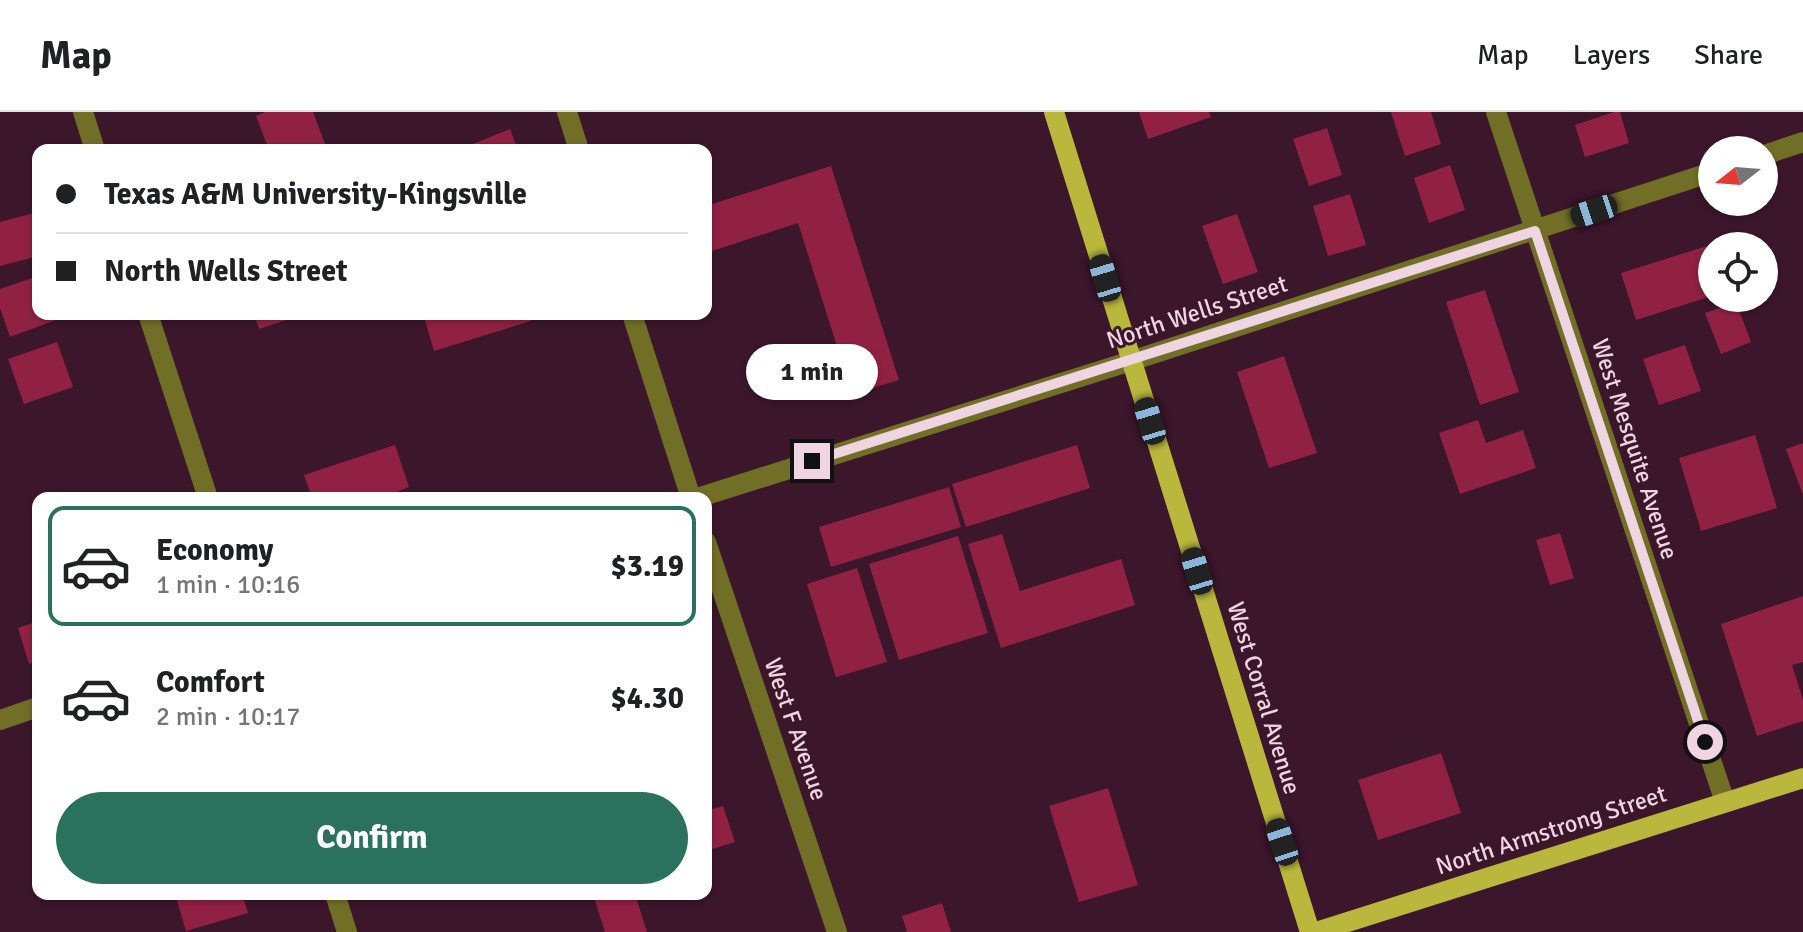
<!DOCTYPE html>
<html lang="en">
<head>
<meta charset="utf-8">
<style>
	:root { --surface:#fff; --page:#f2f2f2; --text:#202124; --muted:#757577; --line:#e0e0e0; --accent:#2b725e }
	body { margin:0; font-family:Signika,sans-serif; background:var(--page); color:var(--text); height:100vh; display:flex; flex-direction:column; font-size:30px; white-space:nowrap }
	* { box-sizing:border-box; margin:0 }
	p { font-size:26px; color:var(--muted) }
	.icon { flex:none; width:44px; height:44px; fill:none; stroke:currentColor; stroke-width:2; stroke-linecap:round; stroke-linejoin:round }
	.map { position:relative; flex:1; overflow:hidden }
	.drawer { position:absolute; left:32px; top:380px; width:680px; height:408px; display:flex; flex-direction:column; background:var(--surface); border-radius:16px; box-shadow:0 2px 6px #0004 }
	.drawer>* { flex:none }
	.guide { position:absolute; left:32px; top:32px; width:680px; height:176px; border-radius:16px; box-shadow:0 2px 6px #0004; display:grid; align-content:center; height:176px; padding:0 24px; background:var(--surface) }
	.needle { width:52px; rotate:253deg }
	.tools { position:absolute; left:1698px; top:24px; display:grid; gap:16px }
	.tools a { display:grid; place-items:center; width:80px; height:80px; border-radius:50%; background:var(--surface); box-shadow:0 2px 6px #0004; font-size:40px }
	.end { position:absolute; width:36px; height:36px; margin:-18px; border:10px solid #efd4e1; background:#111; box-shadow:0 0 0 4px #111 }
	.from { border-radius:50% }
	.bubble { position:absolute; height:56px; border-radius:28px; background:var(--surface); box-shadow:0 2px 6px #0004; font-size:26px; font-weight:700; line-height:56px; text-align:center }
	.car { position:absolute; width:24px; height:48px; margin:-24px -12px; border-radius:10px; box-shadow:0 0 6px 2px #0007; background:linear-gradient(#222 24%,#8ab4d8 0 40%,#222 0 76%,#8ab4d8 0 86%,#222 0) }
	.guide b { display:flex; align-items:center; gap:28px; height:76px; font-size:30px }
	.guide b+b { border-top:2px solid var(--line) }
	.guide i { width:20px; height:20px; background:var(--text) }
	ul { padding:14px 0 0; list-style:none }
	li { display:flex; align-items:center; gap:24px; height:120px; margin:0 16px 12px; padding:0 8px; border:4px solid transparent; border-radius:16px }
	li div { flex:1 }
	li b { display:block; font-size:30px }
	li em { font-style:normal; font-weight:700 }
	li.active { border-color:var(--accent) }
	li>.icon { width:72px; height:72px; stroke-width:1.5 }
	.button { display:flex; gap:16px; margin-top:auto; padding:16px 24px }
	.button a { flex:1; height:92px; border-radius:48px; background:var(--accent); color:#fff; font-size:32px; font-weight:700; line-height:92px; text-align:center }
	header { display:flex; align-items:center; gap:48px; box-sizing:border-box; height:112px; padding:0 40px; background:var(--surface); border-bottom:2px solid var(--line) }
	header strong { font-size:38px }
	nav { display:flex; gap:44px; margin-inline-start:auto; font-size:28px }
	.map>svg:first-child { display:block }
	.building { fill:#912143 }
	.lines { fill:none; stroke-linecap:round; stroke-linejoin:round }
	.minor { stroke:#716f26; stroke-width:20 }
	.major { stroke:#bab83c; stroke-width:20 }
	.route { stroke:#efd4e1; stroke-width:10 }
	.labels { text-anchor:middle; dominant-baseline:central; stroke-width:6; stroke-linejoin:round; paint-order:stroke }
	.street-label { font-size:24px; fill:#efd4e1; stroke:#3c162b }
</style>
</head>
<body>
<header>
<strong>Map</strong>
<nav><a>Map</a><a>Layers</a><a>Share</a></nav>
</header>
<div class="map">
<svg width="1803" height="820" viewBox="0 0 1803 820">
	<rect width="100%" height="100%" fill="#3c162b"/>
	<g class="building">
		<polygon points="265,0 313,0 327,37 269,38 256,4"/>
		<polygon points="1139,0 1209,0 1211,5 1148,27"/>
		<polygon points="1391,0 1431,0 1441,32 1405,44"/>
		<polygon points="1614,0 1620,0 1629,31 1585,45 1575,13"/>
		<polygon points="1327,16 1342,63 1309,74 1293,27"/>
		<polygon points="510,17 518,38 470,38 468,34"/>
		<polygon points="1450,53 1465,98 1429,111 1414,66"/>
		<polygon points="831,54 899,268 852,282 798,111 706,141 706,94"/>
		<polygon points="1350,82 1366,133 1328,144 1313,94"/>
		<polygon points="34,101 38,117 38,144 0,154 0,110"/>
		<polygon points="1237,102 1258,160 1223,172 1202,114"/>
		<polygon points="1739,124 1743,134 1712,134 1712,184 1636,208 1621,161"/>
		<polygon points="38,164 38,202 72,202 10,225 0,196 0,177"/>
		<polygon points="1485,178 1519,280 1480,293 1446,190"/>
		<polygon points="1736,190 1751,230 1721,242 1705,201"/>
		<polygon points="254,202 302,202 302,203 259,217"/>
		<polygon points="444,202 529,202 531,209 434,239 425,208"/>
		<polygon points="57,230 73,275 24,292 8,247"/>
		<polygon points="1685,233 1701,279 1659,293 1643,247"/>
		<polygon points="1284,244 1317,341 1269,356 1237,260"/>
		<polygon points="1478,308 1486,331 1523,318 1536,356 1460,382 1439,321"/>
		<polygon points="1755,323 1777,396 1701,419 1679,346"/>
		<polygon points="1803,331 1803,383 1786,337"/>
		<polygon points="395,333 409,375 382,386 312,386 304,363"/>
		<polygon points="1077,333 1090,376 966,415 952,372"/>
		<polygon points="949,375 961,415 831,455 819,415"/>
		<polygon points="1560,421 1574,466 1550,473 1536,428"/>
		<polygon points="1002,422 1020,479 1121,447 1135,493 1001,536 968,432"/>
		<polygon points="958,424 988,521 899,548 869,452"/>
		<polygon points="857,456 887,550 836,565 807,472"/>
		<polygon points="1803,484 1803,550 1792,553 1803,588 1803,609 1757,624 1721,512"/>
		<polygon points="38,509 38,549 29,552 18,516"/>
		<polygon points="1441,641 1461,701 1378,728 1358,668"/>
		<polygon points="1108,676 1138,773 1079,790 1049,694"/>
		<polygon points="723,694 735,730 706,739 706,699"/>
		<polygon points="175,782 242,782 248,801 186,819"/>
		<polygon points="593,782 635,782 647,820 605,820"/>
		<polygon points="942,791 951,820 907,820 902,804"/>
	</g>
	<g class="lines">
		<g class="minor">
			<polyline points="83,0 95,38"/>
			<polyline points="567,0 579,38"/>
			<polyline points="1496,0 1725,690"/>
			<polyline points="1764,43 1803,30"/>
			<polyline points="148,202 208,386"/>
			<polyline points="632,202 691,386"/>
			<polyline points="697,386 1131,249 1712,60"/>
			<polyline points="706,430 837,820"/>
			<polyline points="0,608 38,595"/>
			<polyline points="335,782 347,820"/>
		</g>
		<g class="major">
			<polyline points="1054,0 1310,820"/>
			<polyline points="1316,820 1803,666"/>
		</g>
	</g>
	<g class="lines">
		<polyline class="route" points="812,349 1535,119 1705,630"/>
	</g>
	<g class="labels">
		<g class="street-label">
			<text transform="translate(1197 200) rotate(-18)">North Wells Street</text>
			<text transform="translate(1635 337) rotate(72)">West Mesquite Avenue</text>
			<text transform="translate(1264 586) rotate(73)">West Corral Avenue</text>
			<text transform="translate(796 617) rotate(71)">West F Avenue</text>
			<text transform="translate(1551 718) rotate(-18)">North Armstrong Street</text>
		</g>
	</g>
</svg>
<div class="tools">
<a><svg class="needle" viewBox="-14 -14 28 28"><path d="M0-13l5 13h-10z" fill="#e53935"/><path d="M0 13l5-13h-10z" fill="#757577"/></svg></a>
<a><svg class="icon" aria-label="locate" viewBox="0 0 24 24"><circle cx="12" cy="12" r="6"/><path d="M12 2v4M12 18v4M2 12h4M18 12h4"/></svg></a>
</div>
<i class="end from" style="left:1705px;top:630px"></i>
<i class="end" style="left:812px;top:349px"></i>
<div class="bubble" style="left:746px;top:232px;width:132px">1 min</div>
<i class="car" style="left:1594px;top:99px;rotate:252deg"></i>
<i class="car" style="left:1105px;top:166px;rotate:343deg"></i>
<i class="car" style="left:1150px;top:309px;rotate:343deg"></i>
<i class="car" style="left:1197px;top:459px;rotate:343deg"></i>
<i class="car" style="left:1282px;top:730px;rotate:342deg"></i>
<div class="guide">
<b><i class="from"></i>Texas A&amp;M University-Kingsville</b>
<b><i></i>North Wells Street</b>
</div>
<section class="drawer">
<ul>
<li class="active"><svg class="icon" aria-label="car" viewBox="0 0 24 24"><path d="M5 17H2v-5l4-1 3-4h7l3 4 3 1v5h-3M9 17h6M6 11h13"/><circle cx="7" cy="17" r="2"/><circle cx="17" cy="17" r="2"/></svg><div><b>Economy</b><p>1 min · 10:16</p></div><em>$3.19</em></li>
<li><svg class="icon" aria-label="car" viewBox="0 0 24 24"><path d="M5 17H2v-5l4-1 3-4h7l3 4 3 1v5h-3M9 17h6M6 11h13"/><circle cx="7" cy="17" r="2"/><circle cx="17" cy="17" r="2"/></svg><div><b>Comfort</b><p>2 min · 10:17</p></div><em>$4.30</em></li>
</ul>
<div class="button"><a>Confirm</a></div>
</section>
</div>
</body>
</html>
